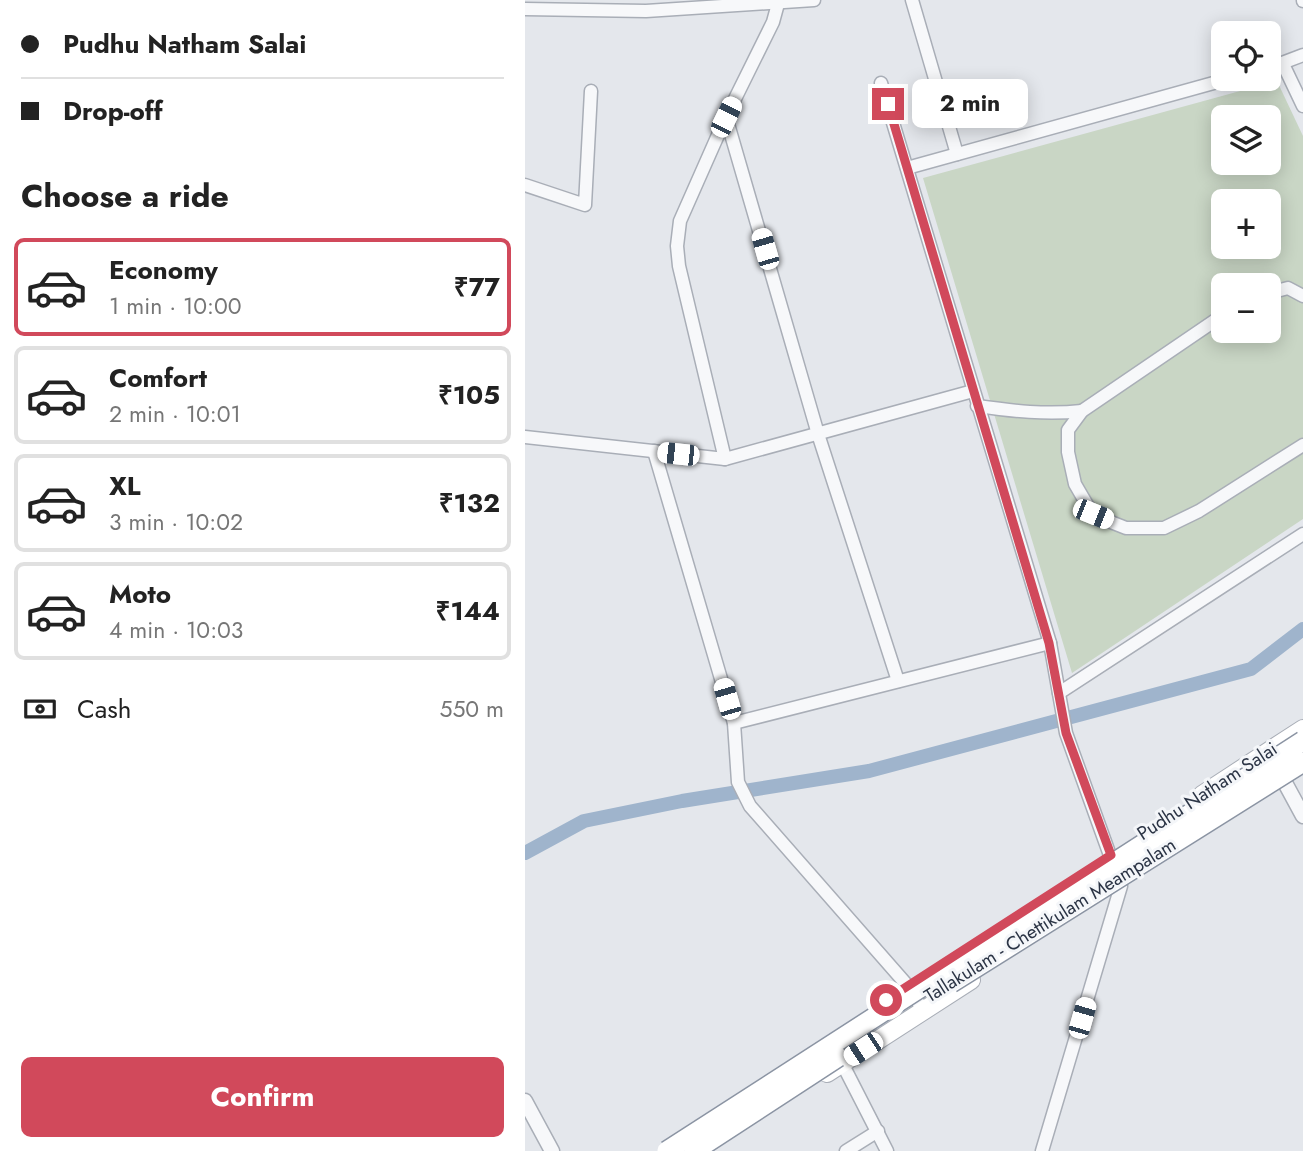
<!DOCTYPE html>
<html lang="en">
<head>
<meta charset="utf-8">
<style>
	:root { --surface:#fff; --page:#f2f2f2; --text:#222; --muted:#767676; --line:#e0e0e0; --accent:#d1495b }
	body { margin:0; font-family:Jost,sans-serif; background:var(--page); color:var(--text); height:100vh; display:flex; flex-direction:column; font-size:26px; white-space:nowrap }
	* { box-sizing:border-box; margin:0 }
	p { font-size:23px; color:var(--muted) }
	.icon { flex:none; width:38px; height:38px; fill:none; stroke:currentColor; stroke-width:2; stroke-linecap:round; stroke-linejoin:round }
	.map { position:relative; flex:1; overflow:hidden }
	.details { display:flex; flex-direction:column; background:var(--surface); width:525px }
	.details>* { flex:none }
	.hud { display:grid; align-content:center; height:154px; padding:0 21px; background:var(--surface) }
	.tools { position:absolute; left:686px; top:21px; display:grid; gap:14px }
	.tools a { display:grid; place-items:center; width:70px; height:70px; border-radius:10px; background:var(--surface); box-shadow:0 4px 18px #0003; font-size:35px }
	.end { position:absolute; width:32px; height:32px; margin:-16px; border:9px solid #d1495b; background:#fff; box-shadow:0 0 0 4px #fff }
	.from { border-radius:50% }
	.bubble { position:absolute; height:49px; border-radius:10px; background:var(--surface); box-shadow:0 4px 18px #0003; font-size:23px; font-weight:700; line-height:49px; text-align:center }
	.car { position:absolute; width:21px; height:42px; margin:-21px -10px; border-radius:9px; box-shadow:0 0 5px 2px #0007; background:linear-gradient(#fff 24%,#345 0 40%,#fff 0 76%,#345 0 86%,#fff 0) }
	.hud b { display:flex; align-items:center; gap:24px; height:66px; font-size:26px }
	.hud b+b { border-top:2px solid var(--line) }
	.hud i { width:18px; height:18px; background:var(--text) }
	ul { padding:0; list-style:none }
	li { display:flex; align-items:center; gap:21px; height:98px; margin:0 14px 10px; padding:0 7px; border:4px solid var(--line); border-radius:10px }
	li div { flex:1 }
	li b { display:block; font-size:26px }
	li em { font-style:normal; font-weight:700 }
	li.on { border-color:var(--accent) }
	li>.icon { width:63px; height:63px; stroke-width:1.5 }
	h2 { padding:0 21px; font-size:32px; line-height:84px }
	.pay { display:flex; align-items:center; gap:18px; height:77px; padding:0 21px; font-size:26px }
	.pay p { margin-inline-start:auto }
	.primary-button { display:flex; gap:14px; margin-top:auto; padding:14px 21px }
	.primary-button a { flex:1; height:80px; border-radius:10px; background:var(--accent); color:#fff; font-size:28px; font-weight:700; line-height:80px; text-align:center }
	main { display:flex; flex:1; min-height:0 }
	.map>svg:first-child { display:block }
	.green { fill:#c9d6c5; fill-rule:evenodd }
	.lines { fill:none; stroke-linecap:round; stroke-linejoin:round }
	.canal { stroke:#9fb4cc; stroke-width:14 }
	.minor-casing { stroke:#a9aeb7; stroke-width:15 }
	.tertiary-casing { stroke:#a9aeb7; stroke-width:17 }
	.secondary-casing { stroke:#a9aeb7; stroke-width:20 }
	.minor { stroke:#f7f8fa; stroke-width:12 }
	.tertiary { stroke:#f7f8fa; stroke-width:14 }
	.secondary { stroke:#fff; stroke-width:18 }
	.trunk-bridge-casing { stroke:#8b94a3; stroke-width:22; stroke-linecap:butt }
	.trunk-bridge { stroke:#fff; stroke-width:19 }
	.route { stroke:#d1495b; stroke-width:9 }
	.labels { text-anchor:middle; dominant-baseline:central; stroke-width:6; stroke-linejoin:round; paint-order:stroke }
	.street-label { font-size:19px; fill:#2b3445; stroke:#f4f6f9 }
</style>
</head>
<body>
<main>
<section class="details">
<div class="hud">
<b><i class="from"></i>Pudhu Natham Salai</b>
<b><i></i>Drop-off</b>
</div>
<h2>Choose a ride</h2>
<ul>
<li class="on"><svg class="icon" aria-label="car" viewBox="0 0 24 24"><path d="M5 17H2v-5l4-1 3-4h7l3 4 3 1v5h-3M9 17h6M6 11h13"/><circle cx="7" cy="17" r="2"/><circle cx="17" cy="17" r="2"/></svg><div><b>Economy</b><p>1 min · 10:00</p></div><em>₹77</em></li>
<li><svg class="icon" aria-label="car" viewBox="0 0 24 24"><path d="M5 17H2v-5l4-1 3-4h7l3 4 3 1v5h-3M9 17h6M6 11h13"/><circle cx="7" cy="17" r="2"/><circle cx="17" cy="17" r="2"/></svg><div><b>Comfort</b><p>2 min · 10:01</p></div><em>₹105</em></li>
<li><svg class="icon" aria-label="car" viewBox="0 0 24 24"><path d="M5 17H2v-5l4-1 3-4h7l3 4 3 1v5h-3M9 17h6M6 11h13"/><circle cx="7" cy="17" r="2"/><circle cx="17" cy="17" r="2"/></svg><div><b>XL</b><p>3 min · 10:02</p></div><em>₹132</em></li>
<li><svg class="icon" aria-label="car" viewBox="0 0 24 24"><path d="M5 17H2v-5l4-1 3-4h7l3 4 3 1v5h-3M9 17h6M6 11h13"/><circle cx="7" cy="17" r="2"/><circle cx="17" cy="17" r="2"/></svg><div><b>Moto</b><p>4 min · 10:03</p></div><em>₹144</em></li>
</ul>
<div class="pay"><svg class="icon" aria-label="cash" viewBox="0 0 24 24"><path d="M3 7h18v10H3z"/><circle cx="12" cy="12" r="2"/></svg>Cash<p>550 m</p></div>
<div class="primary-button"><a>Confirm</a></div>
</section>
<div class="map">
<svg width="778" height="1151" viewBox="0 0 778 1151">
	<rect width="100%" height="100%" fill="#e4e7ec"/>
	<path class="green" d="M752,81l26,55v383l-231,154 -149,-495zM698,117h46v46h-46zM698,201h46v46h-46zM698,285h46v46h-46z"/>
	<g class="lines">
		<polyline class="canal" points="0,853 59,821 157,801 344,771 726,669 778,629"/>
		<defs>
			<g id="minor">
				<polyline points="387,0 432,154"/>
				<polyline points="778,0 778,1"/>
				<polyline points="0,9 121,11 289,0"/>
				<polyline points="758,64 778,106"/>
				<polyline points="744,68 778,55"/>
				<polyline points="356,83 525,643 541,733 596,886 517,1151"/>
				<polyline points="201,117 293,434 373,681"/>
				<polyline points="382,168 703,79"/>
				<polyline points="0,185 60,205 66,91"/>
				<polyline points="744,293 763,288 778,296"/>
				<polyline points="698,315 557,411 543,430 543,452 550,484 568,515 601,528 639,528 674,511 778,445"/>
				<path d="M452,406c36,5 69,9 105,5"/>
				<polyline points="0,437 200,459 448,391"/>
				<polyline points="129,451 209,723 525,643"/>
				<polyline points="200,459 154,266 152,246 155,221 201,117 248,22 254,0"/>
				<polyline points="534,693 778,534"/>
				<polyline points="209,723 213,782 225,806 382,985 398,1010"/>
				<polyline points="317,1063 362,1151"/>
				<polyline points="321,1151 353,1131"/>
			</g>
			<g id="tertiary">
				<polyline points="752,768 778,816"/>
				<polyline points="0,1101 27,1151"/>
			</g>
			<g id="secondary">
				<polyline points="677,795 778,729"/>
				<polyline points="302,1073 446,980"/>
			</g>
		</defs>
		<use href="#minor" class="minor-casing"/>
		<use href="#tertiary" class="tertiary-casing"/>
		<use href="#secondary" class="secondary-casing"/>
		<use href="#minor" class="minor"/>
		<use href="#tertiary" class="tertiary"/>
		<use href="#secondary" class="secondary"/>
		<defs>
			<g id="trunk-bridge">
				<polyline points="426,983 778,762"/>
				<polyline points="142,1151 778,741"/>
				<polyline points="169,1151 313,1057"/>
			</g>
		</defs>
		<use href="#trunk-bridge" class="trunk-bridge-casing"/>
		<use href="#trunk-bridge" class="trunk-bridge"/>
	</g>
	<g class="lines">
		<polyline class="route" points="361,1000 586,855 541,733 524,643 363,104"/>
	</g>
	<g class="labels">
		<g class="street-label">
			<text transform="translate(682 791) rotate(-33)">Pudhu Natham Salai</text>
			<text transform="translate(525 920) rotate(-32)">Tallakulam - Chettikulam Meampalam</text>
		</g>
	</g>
</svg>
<div class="tools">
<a><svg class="icon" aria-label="locate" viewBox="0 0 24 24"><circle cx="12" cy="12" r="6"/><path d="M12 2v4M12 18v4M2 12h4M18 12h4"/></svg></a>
<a><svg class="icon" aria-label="layers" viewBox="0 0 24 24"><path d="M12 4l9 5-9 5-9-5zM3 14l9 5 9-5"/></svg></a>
<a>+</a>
<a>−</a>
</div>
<i class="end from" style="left:361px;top:1000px"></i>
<i class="end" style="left:363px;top:104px"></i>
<div class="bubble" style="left:387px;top:79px;width:116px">2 min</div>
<i class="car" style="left:201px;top:117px;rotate:26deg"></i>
<i class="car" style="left:240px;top:249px;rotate:344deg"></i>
<i class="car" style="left:153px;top:454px;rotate:276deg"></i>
<i class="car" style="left:568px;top:514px;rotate:112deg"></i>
<i class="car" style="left:202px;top:699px;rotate:344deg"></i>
<i class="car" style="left:557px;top:1018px;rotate:16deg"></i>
<i class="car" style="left:338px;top:1049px;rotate:237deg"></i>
</div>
</main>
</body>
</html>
